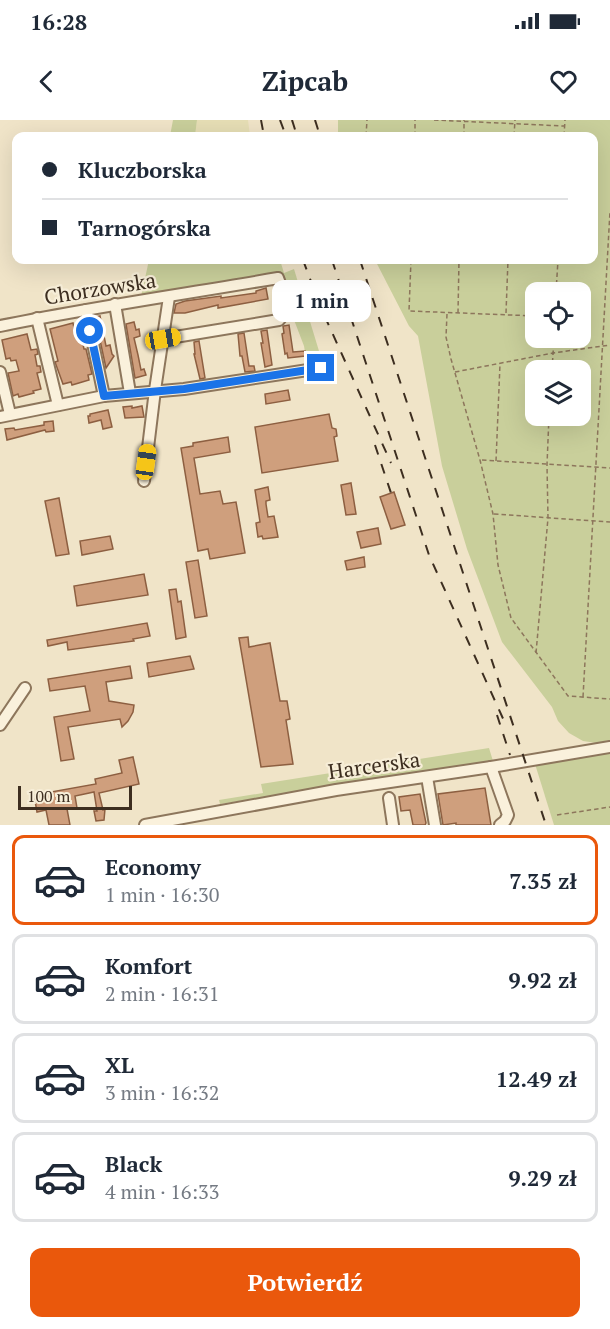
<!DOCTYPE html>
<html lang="pl">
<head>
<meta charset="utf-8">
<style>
	:root { --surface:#fff; --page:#f6f6f7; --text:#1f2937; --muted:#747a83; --line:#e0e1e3; --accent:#ea580c }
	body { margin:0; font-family:"PT Serif",serif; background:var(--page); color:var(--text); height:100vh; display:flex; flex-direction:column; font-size:22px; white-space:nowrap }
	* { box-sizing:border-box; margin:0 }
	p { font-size:20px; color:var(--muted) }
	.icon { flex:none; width:33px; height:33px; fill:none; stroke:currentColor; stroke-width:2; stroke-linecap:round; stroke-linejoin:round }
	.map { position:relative; height:705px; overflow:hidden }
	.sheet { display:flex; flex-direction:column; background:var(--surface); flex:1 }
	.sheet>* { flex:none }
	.banner { position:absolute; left:12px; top:12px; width:586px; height:132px; border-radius:12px; box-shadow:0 6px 24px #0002; display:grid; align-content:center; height:132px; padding:0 30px; background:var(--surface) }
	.buttons { position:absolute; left:525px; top:162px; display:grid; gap:12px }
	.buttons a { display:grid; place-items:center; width:66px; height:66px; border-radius:12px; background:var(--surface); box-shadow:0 6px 24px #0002; font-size:30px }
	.scale { position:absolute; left:18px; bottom:15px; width:114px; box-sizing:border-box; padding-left:6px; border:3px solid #3d2e20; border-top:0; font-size:16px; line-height:21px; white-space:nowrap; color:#3d2e20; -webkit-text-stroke:4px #f7eed8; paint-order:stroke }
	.end { position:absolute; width:27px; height:27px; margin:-14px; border:8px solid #1a73e8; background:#fff; box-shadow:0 0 0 3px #fff }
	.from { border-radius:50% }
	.bubble { position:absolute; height:42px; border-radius:12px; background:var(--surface); box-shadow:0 6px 24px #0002; font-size:20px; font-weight:800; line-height:42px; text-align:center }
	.car { position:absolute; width:18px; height:36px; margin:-18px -9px; border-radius:8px; box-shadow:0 0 4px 2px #0007; background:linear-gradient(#f5c518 24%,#345 0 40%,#f5c518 0 76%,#345 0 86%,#f5c518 0) }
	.banner b { display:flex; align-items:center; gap:21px; height:57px; font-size:22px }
	.banner b+b { border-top:2px solid var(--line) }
	.banner i { width:15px; height:15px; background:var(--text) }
	ul { padding:10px 0 0; list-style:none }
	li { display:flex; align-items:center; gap:18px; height:90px; margin:0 12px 9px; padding:0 18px; border:3px solid var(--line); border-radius:12px }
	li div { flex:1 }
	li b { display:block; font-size:22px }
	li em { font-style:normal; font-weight:800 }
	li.on { border-color:var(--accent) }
	li>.icon { width:54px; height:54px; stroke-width:1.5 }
	.action { display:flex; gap:12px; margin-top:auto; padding:12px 30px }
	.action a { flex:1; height:69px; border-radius:12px; background:var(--accent); color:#fff; font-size:24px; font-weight:800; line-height:69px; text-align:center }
	.status { display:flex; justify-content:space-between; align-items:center; height:42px; padding:0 30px; background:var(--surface); direction:ltr }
	.status svg { height:16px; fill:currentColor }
	header { display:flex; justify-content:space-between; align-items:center; height:78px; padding:0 30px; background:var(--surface); font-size:27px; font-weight:800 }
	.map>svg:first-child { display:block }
	.farmland { fill:#e6deb5 }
	.green { fill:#c9cf9b; fill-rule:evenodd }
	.building { fill:#cf9f7d; stroke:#8d5f41; stroke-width:1.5 }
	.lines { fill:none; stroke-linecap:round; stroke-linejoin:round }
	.minor-casing { stroke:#8d765c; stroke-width:14 }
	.path { stroke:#8d765c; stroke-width:1.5; stroke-dasharray:4.5 3; stroke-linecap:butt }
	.minor { stroke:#faf1dc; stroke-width:10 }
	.rail { stroke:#3d2e20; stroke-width:2; stroke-dasharray:10 10; stroke-linecap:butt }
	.route { stroke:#1a73e8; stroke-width:8 }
	.labels { text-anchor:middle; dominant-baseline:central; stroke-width:4.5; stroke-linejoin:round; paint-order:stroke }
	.street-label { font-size:21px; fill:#3d2e20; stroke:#f7eed8 }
</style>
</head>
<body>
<div class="status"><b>16:28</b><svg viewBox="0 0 49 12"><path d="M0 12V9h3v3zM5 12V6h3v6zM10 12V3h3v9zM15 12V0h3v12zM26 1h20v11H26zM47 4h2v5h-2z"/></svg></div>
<header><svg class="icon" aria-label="back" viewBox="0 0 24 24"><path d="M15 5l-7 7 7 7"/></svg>Zipcab<svg class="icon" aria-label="heart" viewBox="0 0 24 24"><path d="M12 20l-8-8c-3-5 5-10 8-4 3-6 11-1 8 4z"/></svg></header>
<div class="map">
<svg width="610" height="705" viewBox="0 0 610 705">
	<rect width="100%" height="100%" fill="#f0e4c8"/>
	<polygon class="farmland" points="197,0 248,0 250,16 195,16"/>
	<g class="green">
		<polygon points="173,0 197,0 195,16 170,16"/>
		<path d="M338,0h272v620l-14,3 -13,-2 -14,-8 -11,-12 -6,-14 -50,-65 -35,-93 -25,-83 -24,-130 -9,-10 -34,-66h219v-124h-256zM536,172h44v46h-44zM536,250h44v46h-44z"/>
		<polygon points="149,140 280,140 284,153 294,149 326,254 309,257 304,226 278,158 140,181"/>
		<polygon points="489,628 493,641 220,684 219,680 263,673 261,664"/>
		<polygon points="610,633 610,705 554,705 535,644"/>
	</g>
	<g class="building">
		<polygon points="266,168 268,179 218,188 218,185 185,193 174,193 176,184 185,181 221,176 221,178 256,173 256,171"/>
		<polygon points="100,196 106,226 110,225 112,234 114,236 106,248 95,197"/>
		<polygon points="134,202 136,210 139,209 140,216 134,218 138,235 141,250 144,249 146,255 135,258 126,204"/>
		<polygon points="73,203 74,208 76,208 78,219 82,220 84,229 86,229 92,254 88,255 89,260 72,265 71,262 63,264 55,242 58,241 50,209"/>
		<polygon points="289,205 293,232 305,231 305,236 288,238 287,233 285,234 282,214 284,213 283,206"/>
		<polygon points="267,210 272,245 265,247 261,223 263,223 261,211"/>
		<polygon points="244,213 249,246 254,246 255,251 245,252 242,236 240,236 238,214"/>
		<polygon points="27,214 31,230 37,229 38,234 35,235 37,246 40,246 41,252 37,253 41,269 33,271 34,273 19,277 18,274 13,276 8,253 19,251 16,240 11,241 10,238 6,239 2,220"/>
		<polygon points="199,221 205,258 200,259 194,234 195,234 194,222"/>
		<polygon points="288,270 290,280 266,284 265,274"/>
		<polygon points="132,286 132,288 142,286 144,297 125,298 123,287"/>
		<polygon points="108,290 112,307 103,309 101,300 89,303 88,296 90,296 90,294"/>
		<polygon points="329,294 332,308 336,309 337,316 334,317 338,341 262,353 255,307"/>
		<polygon points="53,301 54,311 46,312 45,310 7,320 5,309 14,308 15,310 44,305 44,302"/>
		<polygon points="228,317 230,332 194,338 200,374 220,371 223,384 236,382 245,433 210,439 208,429 198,431 181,328 193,326 193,323"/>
		<polygon points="351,363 356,394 346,395 341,365"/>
		<polygon points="268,367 270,380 266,381 266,384 268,397 274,396 278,417 263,419 262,416 258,417 256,403 260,402 255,370"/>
		<polygon points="394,372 405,405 391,409 380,377"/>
		<polygon points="59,378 69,434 56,436 45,381"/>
		<polygon points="378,408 381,424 361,428 357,412"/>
		<polygon points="110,416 113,429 82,435 80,421"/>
		<polygon points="364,437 365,447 347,450 345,441"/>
		<polygon points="198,440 207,496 195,498 186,442"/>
		<polygon points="144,454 148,475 77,486 74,466"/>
		<polygon points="176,469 178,482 181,481 186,517 176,519 169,470"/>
		<polygon points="147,503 150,516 133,519 134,521 68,530 67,522 48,526 47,520"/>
		<polygon points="248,517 249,527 270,523 280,581 287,581 290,599 286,600 293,644 261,647 239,518"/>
		<polygon points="190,536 194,549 149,557 147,543"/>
		<polygon points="130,546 132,558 106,562 109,581 134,585 133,592 128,601 122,607 120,599 68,607 74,639 61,641 54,597 90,591 85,566 50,571 48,559"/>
		<polygon points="133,637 139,664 99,673 103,690 105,689 104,700 96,701 94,691 97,691 94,672 75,676 77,688 67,689 70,705 49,705 46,690 37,692 34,675 96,664 95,659 122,653 119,640"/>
		<polygon points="485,668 491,705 456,705 456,703 443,705 438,674"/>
		<polygon points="420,674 426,703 425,705 413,705 410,690 401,691 399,677"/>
	</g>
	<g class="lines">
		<defs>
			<g id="minor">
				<polyline points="115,184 130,273"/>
				<polyline points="86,190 104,276"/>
				<polyline points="37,198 58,285"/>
				<path d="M0,206c92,-19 185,-32 278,-48l11,30 -10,12 -116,19"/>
				<polyline points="0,252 10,294"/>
				<polyline points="0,297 104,276 184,269 321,248"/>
				<polyline points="144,361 155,270 169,177"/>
				<polyline points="0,605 25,568"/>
				<polyline points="491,647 508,695 505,701 500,705"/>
				<polyline points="427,657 435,705"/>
				<polyline points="389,678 393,705"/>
				<polyline points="145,705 336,670 491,647 610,627"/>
			</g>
		</defs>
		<use href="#minor" class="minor-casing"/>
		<g class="path">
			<polyline points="434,0 564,6"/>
			<polyline points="366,16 367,0"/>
			<polyline points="415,16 415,0"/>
			<polyline points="464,16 464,0"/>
			<polyline points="514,16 515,0"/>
			<polyline points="564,16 565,0"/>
			<polyline points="411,140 409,191 536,196"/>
			<polyline points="556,172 558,140"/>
			<polyline points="458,193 459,140"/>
			<polyline points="506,193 508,140"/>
			<polyline points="447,194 446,217 451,239 480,340 493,394 498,445 511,498 568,576 610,579"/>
			<polyline points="552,250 554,218"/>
			<polyline points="455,252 553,233 610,225"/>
			<polyline points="482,340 610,348"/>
			<polyline points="496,341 500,244"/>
			<polyline points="494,394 610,402"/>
			<polyline points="536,533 548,398 547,345 549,296"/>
			<polyline points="583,577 610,91"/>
			<polyline points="557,695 610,687"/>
		</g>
		<use href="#minor" class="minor"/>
		<g class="rail">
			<polyline points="261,0 264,16"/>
			<polyline points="280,0 286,16"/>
			<polyline points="292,0 297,16"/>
			<polyline points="315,0 320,16"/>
			<polyline points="303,140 321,188 391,343"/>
			<polyline points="332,140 429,435 505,603"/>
			<polyline points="360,140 546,705"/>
			<polyline points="375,325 391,373"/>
			<polyline points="497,595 510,635"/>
		</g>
	</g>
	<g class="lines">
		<polyline class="route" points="90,211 104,276 184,269 321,248"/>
	</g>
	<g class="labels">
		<g class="street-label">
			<text transform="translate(100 168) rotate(-9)">Chorzowska</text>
			<text transform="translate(374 645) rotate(-8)">Harcerska</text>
		</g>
	</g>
</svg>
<div class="buttons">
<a><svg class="icon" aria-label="locate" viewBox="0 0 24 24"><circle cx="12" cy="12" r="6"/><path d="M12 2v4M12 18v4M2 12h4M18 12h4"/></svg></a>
<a><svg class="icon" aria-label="layers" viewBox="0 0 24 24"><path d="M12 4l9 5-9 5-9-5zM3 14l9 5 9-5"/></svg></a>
</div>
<div class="scale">100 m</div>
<i class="end from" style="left:90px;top:211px"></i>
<i class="end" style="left:321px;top:248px"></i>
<div class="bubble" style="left:272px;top:160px;width:99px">1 min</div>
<i class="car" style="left:163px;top:219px;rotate:80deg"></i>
<i class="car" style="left:146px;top:342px;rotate:8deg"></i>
<div class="banner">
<b><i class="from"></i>Kluczborska</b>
<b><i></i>Tarnogórska</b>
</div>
</div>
<section class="sheet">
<ul>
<li class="on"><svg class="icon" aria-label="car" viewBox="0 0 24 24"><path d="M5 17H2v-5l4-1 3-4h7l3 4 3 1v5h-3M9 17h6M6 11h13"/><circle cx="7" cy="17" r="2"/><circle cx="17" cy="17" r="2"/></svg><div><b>Economy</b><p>1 min · 16:30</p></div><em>7.35 zł</em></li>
<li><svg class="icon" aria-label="car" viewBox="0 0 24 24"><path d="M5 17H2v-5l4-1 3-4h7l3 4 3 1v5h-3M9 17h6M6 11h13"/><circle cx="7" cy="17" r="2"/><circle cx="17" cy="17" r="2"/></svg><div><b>Komfort</b><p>2 min · 16:31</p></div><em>9.92 zł</em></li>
<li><svg class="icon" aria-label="car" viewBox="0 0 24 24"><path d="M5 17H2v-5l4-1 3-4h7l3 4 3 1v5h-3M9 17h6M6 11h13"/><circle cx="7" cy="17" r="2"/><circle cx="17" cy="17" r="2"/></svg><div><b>XL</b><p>3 min · 16:32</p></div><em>12.49 zł</em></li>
<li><svg class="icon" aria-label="car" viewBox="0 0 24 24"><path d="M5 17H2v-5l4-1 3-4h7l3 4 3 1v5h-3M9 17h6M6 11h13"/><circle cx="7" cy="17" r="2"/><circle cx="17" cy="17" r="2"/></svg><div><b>Black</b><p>4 min · 16:33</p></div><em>9.29 zł</em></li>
</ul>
<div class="action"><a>Potwierdź</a></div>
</section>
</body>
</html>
